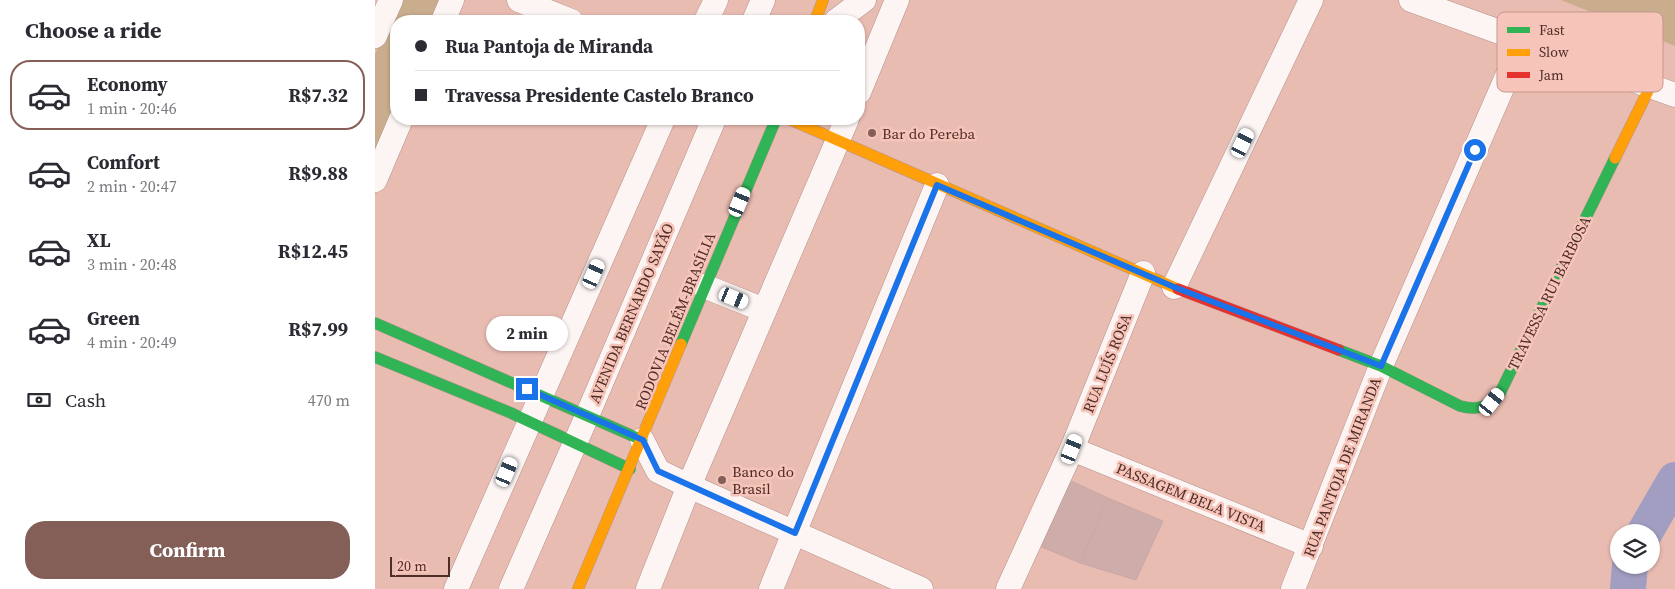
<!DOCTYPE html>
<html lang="en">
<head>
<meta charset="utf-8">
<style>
	:root { --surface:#fff; --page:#f7f7f7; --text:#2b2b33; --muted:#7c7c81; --line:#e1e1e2; --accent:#845f58 }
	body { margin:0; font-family:"Source Serif 4",serif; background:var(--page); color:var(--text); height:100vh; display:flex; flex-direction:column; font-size:19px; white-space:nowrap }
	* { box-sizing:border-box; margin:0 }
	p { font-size:16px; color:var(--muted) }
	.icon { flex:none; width:28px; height:28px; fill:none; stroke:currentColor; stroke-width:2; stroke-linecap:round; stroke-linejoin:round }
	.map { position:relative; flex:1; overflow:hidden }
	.details { display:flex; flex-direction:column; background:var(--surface); width:375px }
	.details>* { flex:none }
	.top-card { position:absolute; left:15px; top:15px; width:475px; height:110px; border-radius:20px; box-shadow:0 1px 4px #0004; display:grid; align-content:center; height:110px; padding:0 25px; background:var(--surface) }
	.tools { position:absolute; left:1235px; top:524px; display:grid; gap:10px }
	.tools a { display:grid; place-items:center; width:50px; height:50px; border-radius:50%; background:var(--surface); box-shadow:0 1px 4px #0004; font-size:25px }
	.scale { position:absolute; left:15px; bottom:12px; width:60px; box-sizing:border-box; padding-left:5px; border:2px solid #4e2d27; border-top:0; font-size:14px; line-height:18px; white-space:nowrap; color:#4e2d27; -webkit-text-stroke:4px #f7c4b9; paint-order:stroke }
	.end { position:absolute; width:22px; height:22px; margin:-11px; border:6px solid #1a73e8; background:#fff; box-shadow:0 0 0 2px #fff }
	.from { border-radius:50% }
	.bubble { position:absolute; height:35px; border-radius:18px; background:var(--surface); box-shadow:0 1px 4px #0004; font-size:16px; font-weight:700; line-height:35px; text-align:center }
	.car { position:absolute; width:15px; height:30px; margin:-15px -8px; border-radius:6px; box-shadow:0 0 4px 1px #0007; background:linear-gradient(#fff 24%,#345 0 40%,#fff 0 76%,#345 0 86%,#fff 0) }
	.top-card b { display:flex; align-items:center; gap:18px; height:48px; font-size:19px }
	.top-card b+b { border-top:1px solid var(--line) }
	.top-card i { width:12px; height:12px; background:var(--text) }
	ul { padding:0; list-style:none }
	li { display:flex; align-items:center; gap:15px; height:70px; margin:0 10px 8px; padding:0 15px; border:2px solid transparent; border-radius:20px }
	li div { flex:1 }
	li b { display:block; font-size:19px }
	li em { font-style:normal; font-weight:700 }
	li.active { border-color:var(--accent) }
	li>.icon { width:45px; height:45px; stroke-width:1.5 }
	h2 { padding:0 25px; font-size:22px; line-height:60px }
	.pay { display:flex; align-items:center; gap:12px; height:55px; padding:0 25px; font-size:19px }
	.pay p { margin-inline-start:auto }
	.button { display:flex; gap:10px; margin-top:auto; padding:10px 25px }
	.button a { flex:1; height:58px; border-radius:20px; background:var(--accent); color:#fff; font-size:20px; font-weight:700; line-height:58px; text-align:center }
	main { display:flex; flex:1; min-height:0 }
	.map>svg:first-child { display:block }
	.green { fill:#caad8d }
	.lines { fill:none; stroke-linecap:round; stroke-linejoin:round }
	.river { stroke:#a19ec2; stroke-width:36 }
	.building { fill:#ceaca9; stroke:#cba8a5 }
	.street-casing { stroke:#b4928b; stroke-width:25 }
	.fast-casing { stroke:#b4928b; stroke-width:12 }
	.slow-casing { stroke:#b4928b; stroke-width:12 }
	.jam-casing { stroke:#b4928b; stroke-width:12 }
	.street { stroke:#fcf5f3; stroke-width:24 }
	.fast { stroke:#30b455; stroke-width:11 }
	.slow { stroke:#ff9f0a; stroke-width:11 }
	.jam { stroke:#e5322d; stroke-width:11 }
	.route { stroke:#1a73e8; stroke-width:6 }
	.poi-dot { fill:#845f58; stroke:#f7c4b9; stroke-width:2 }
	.labels { text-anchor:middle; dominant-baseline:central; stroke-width:5; stroke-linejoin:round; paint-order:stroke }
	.poi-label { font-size:15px; fill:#4e2d27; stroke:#f7c4b9; text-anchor:start }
	.street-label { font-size:15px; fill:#4e2d27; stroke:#f7c4b9 }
	.key { fill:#f7c4b9; stroke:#c4978d; stroke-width:1 }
	.key-label { font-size:14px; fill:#4e2d27 }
</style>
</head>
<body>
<main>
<section class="details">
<h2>Choose a ride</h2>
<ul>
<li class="active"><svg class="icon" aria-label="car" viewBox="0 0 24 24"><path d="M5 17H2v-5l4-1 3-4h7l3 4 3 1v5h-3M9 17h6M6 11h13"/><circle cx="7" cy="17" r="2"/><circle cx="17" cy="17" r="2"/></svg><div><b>Economy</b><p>1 min · 20:46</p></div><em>R$7.32</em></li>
<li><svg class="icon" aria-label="car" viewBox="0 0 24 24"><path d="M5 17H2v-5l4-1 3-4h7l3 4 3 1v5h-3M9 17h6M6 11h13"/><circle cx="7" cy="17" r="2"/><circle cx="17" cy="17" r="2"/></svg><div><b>Comfort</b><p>2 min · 20:47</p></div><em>R$9.88</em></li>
<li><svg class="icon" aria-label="car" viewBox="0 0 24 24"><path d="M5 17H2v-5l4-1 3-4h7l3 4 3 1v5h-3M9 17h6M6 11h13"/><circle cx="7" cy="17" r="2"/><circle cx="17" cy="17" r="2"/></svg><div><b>XL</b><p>3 min · 20:48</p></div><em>R$12.45</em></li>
<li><svg class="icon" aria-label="car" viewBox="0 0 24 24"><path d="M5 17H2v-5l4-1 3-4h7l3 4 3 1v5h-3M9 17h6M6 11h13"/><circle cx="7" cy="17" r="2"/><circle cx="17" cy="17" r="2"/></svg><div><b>Green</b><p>4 min · 20:49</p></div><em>R$7.99</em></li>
</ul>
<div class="pay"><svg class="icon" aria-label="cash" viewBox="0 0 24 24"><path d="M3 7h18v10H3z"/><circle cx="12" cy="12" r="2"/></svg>Cash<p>470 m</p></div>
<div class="button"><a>Confirm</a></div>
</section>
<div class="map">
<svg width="1300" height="589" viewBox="0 0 1300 589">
	<rect width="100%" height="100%" fill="#e9bcb2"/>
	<g class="green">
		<polygon points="24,0 68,0 59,21 21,21 21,109 0,158 0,54"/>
		<polygon points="1186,0 1300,0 1300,46"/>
	</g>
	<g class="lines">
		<g class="river">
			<polyline points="1270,532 1300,480"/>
			<polyline points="1253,589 1255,565"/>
		</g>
	</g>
	<g class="building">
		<polygon points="694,480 733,498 705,563 662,545"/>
		<polygon points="733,498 788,521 761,580 705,563"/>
	</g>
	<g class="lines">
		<defs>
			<g id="street">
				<polyline points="144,0 196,21"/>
				<polyline points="1036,0 1300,95"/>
				<polyline points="68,21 77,0"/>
				<polyline points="331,21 341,0"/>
				<polyline points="379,21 388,0"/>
				<polyline points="461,21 489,0"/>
				<polyline points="0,36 16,0"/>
				<polyline points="484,92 522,0"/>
				<polyline points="0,180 26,119"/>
				<polyline points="329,286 389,310"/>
				<polyline points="799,287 936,0"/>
				<polyline points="267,440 283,471 314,486 546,589"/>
				<polyline points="697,449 936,546"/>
				<polyline points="81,589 288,119"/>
				<polyline points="136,589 212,416 339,119"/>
				<polyline points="273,589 314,486 472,119"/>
				<polyline points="396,589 562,185"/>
				<polyline points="633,589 697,449 768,273"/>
				<polyline points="918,589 1006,366 1147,42"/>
			</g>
			<g id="fast">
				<polyline points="0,323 267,440"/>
				<polyline points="306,344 401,119"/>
				<path d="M964,350l42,16 79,40c18,5 28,1 40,-13l115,-235"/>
				<polyline points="0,357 136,413 255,469"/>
			</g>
			<g id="slow">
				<polyline points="440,21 448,0"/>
				<polyline points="414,119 803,289"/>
				<polyline points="1240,158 1275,87"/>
				<polyline points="203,589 306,344"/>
			</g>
			<polyline id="jam" points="803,289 964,350"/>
		</defs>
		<use href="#street" class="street-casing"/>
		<use href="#fast" class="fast-casing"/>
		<use href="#slow" class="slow-casing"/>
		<use href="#jam" class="jam-casing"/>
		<use href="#street" class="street"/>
		<use href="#fast" class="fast"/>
		<use href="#slow" class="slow"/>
		<use href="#jam" class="jam"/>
	</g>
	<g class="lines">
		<polyline class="route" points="152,389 268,440 283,471 420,533 562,185 799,287 1006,366 1100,150"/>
	</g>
	<g class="poi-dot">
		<circle cx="497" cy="133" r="5"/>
		<circle cx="347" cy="480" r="5"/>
	</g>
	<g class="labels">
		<g class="poi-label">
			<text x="507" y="133">Bar do Pereba</text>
			<text x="357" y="471">Banco do<tspan x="357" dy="17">Brasil</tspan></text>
		</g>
		<g class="street-label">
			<text transform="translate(1174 293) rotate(-64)">TRAVESSA RUI BARBOSA</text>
			<text transform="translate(256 313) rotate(-67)">AVENIDA BERNARDO SAYÃO</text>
			<text transform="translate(300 321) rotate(-68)">RODOVIA BELÉM-BRASÍLIA</text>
			<text transform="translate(732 363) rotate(-68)">RUA LUÍS ROSA</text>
			<text transform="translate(967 467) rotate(-69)">RUA PANTOJA DE MIRANDA</text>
			<text transform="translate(816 497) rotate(22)">PASSAGEM BELA VISTA</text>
		</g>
	</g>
	<rect x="1122" y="12" width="166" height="80" rx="8" class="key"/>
	<rect x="1132" y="27" width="23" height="6" fill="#30b455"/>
	<rect x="1132" y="49" width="23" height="7" fill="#ff9f0a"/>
	<rect x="1132" y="72" width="23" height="6" fill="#e5322d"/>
	<g class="key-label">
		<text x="1164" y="35">Fast</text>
		<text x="1164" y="57">Slow</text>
		<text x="1164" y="80">Jam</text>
	</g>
</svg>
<div class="tools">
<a><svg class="icon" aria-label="layers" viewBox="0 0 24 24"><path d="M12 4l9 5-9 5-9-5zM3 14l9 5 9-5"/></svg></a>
</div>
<div class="scale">20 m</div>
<i class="end from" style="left:1100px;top:150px"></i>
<i class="end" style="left:152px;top:389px"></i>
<div class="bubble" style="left:111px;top:316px;width:82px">2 min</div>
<i class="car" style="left:868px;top:143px;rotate:26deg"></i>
<i class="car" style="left:365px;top:202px;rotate:23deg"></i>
<i class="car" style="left:219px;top:274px;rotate:24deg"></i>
<i class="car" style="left:359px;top:298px;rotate:112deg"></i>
<i class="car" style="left:1117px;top:402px;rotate:39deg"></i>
<i class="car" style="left:697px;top:449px;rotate:22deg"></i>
<i class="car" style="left:132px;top:472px;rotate:23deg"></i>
<div class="top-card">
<b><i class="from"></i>Rua Pantoja de Miranda</b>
<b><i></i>Travessa Presidente Castelo Branco</b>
</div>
</div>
</main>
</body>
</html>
